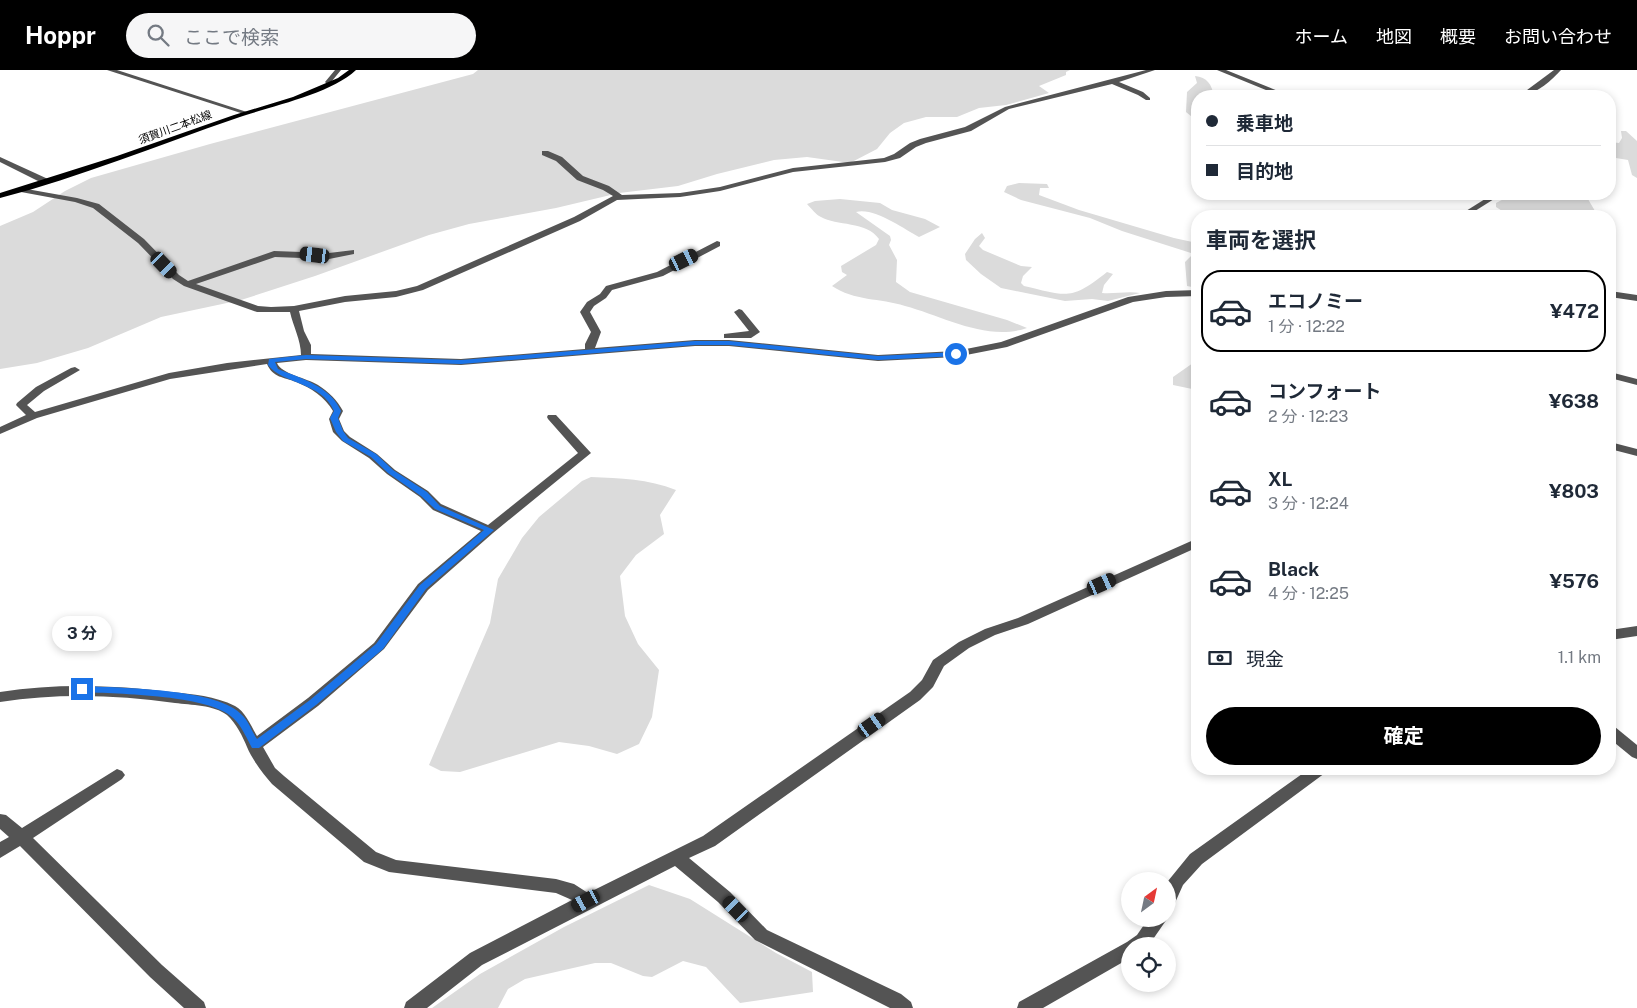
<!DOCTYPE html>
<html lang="ja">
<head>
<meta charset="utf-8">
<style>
	:root { --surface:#fff; --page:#f6f6f7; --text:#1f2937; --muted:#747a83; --line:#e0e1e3; --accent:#000 }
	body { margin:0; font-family:"Public Sans","Noto Sans JP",sans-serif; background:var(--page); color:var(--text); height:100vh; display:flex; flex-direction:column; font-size:19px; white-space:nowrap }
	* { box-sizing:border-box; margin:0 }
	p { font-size:16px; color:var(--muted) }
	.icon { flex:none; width:28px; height:28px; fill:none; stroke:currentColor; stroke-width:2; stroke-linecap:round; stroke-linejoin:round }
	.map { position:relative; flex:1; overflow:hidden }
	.side { position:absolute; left:1191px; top:140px; width:425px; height:565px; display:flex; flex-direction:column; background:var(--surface); border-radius:20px; box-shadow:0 2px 8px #0003 }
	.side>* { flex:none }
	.guide { position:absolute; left:1191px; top:20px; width:425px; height:110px; border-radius:20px; box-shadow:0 2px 8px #0003; display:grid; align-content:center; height:110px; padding:0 15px; background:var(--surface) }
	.needle { width:32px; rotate:33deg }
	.buttons { position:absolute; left:1121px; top:802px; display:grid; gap:10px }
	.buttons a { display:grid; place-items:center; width:55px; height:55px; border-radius:50%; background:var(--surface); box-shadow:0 2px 8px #0003; font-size:25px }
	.end { position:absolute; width:22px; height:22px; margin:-11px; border:6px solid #1a73e8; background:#fff; box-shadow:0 0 0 2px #fff }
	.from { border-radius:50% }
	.bubble { position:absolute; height:35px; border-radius:18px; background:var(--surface); box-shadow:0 2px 8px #0003; font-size:16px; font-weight:700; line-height:35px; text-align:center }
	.car { position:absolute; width:15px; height:30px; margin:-15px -8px; border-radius:6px; box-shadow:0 0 4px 1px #0007; background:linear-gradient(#222 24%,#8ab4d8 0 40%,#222 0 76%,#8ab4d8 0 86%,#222 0) }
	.guide b { display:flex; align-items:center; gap:18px; height:48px; font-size:19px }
	.guide b+b { border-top:1px solid var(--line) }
	.guide i { width:12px; height:12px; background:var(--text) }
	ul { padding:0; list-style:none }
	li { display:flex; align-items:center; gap:15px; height:82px; margin:0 10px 8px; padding:0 5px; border:2px solid transparent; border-radius:20px }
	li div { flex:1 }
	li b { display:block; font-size:19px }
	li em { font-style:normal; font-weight:700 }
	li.current { border-color:var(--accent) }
	li>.icon { width:45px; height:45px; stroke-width:1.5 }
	h2 { padding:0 15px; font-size:22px; line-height:60px }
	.pay { display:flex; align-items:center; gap:12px; height:55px; padding:0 15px; font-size:19px }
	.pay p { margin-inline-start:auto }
	.button { display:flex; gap:10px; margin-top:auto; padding:10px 15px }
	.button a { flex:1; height:58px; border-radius:30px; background:var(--accent); color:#fff; font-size:20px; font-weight:700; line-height:58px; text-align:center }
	header { display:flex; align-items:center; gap:30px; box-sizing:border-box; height:70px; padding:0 25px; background:var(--accent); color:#fff }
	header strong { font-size:24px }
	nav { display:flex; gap:28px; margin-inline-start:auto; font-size:18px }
	.search { width:350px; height:45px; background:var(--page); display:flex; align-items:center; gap:12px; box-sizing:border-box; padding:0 18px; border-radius:28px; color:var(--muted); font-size:19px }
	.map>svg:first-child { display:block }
	.green { fill:#dbdbdb }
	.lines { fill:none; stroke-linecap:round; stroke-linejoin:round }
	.minor { fill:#545454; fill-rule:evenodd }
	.major { fill:#000; fill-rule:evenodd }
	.route { fill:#1a73e8 }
	.labels { text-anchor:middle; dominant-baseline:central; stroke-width:4; stroke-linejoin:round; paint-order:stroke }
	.far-street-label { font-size:11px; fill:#000; stroke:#fff }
</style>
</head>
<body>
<header>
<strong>Hoppr</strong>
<div class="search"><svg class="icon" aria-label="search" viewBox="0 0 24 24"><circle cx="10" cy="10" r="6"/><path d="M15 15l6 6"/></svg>ここで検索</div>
<nav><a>ホーム</a><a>地図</a><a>概要</a><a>お問い合わせ</a></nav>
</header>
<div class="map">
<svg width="1637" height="938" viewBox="0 0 1637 938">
	<rect width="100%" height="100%" fill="#fff"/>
	<g class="green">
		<polygon points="478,0 1070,0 1066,2 1066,5 1039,16 1049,23 1006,35 979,38 957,47 926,47 904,53 890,63 877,79 850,93 807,87 774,90 717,104 678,116 619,123 556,138 469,154 429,165 315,206 241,230 161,247 88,278 37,293 0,299 0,156 33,142 65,121 91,108 210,74 473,4"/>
		<path d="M1195,6c12,1 17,9 19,20h-16l-1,25 -11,-9 1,-20 10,-9z"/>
		<polygon points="1621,61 1626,61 1637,71 1637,108 1632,105 1628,90 1610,87 1610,72 1619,73 1622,68"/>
		<polygon points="1019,113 1047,114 1049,118 1040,118 1039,125 1079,140 1174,168 1197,173 1197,218 1187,216 1185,192 1192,185 1191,183 1122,161 1090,148 1021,130 1004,122 1007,116"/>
		<polygon points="1513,124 1585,124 1595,141 1605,146 1591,146 1582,142 1574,146 1510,146 1496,137 1496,133"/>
		<path d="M840,129l40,4 12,7 33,9 15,8 -21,10c-15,-8 -45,-30 -63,-25l34,24 1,4 -2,5 8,15 -1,22 14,10 97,28 20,8c-40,14 -84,-12 -122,-22 -25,-8 -51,-5 -73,-20l15,-11 -5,-3 -1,-6 35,-21 3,-6c-12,-18 -43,-13 -58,-22 -5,-2 -10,-9 -14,-13l8,-3z"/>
		<path d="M982,163l3,5 -6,8 4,4 38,16 11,1 -9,9 -2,7 3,3c43,10 47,15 83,-14l6,2 -9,11 -2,8c13,1 25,-2 38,0l-32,8 -16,-2 -27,2 -64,-13 -20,-14 -15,-14 -1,-6 10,-15z"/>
		<polygon points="1193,293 1197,293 1197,320 1173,315 1173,307"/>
		<path d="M591,407c29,1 57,2 85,13l-16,25 4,19 -28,21 -16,21 5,40 13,28 21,26 -7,47 -13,27 -22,10 -28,-8 -30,-4 -99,30 -19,-1 -12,-6 61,-142 8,-44 24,-41 17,-21 43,-36z"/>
		<polygon points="649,815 690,829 776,883 812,902 813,922 740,933 706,897 683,891 652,907 643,906 611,893 595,893 525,909 508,919 498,938 432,938 480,904 564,857"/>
	</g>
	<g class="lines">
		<g class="minor">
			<polygon points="107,0 117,0 250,43 244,44"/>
			<polygon points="335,0 341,0 332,11 335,13 332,15 326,13 325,12"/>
			<path d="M1146,0h9l-36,12 24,10 7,6v2h-4l-8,-5 -26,-11 -103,25 -38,22 -45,12 -10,4 -16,11 -15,4 -92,10 -73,19 -40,6 -63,3 -37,21 -157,69 -27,7 -51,5 -46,9 5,20 7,14v9l150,5 124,-10v-5l6,-12 -11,-20 7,-10 13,-8 6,-8 51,-14 60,-31 3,1v4l-57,30 -51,14 -6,8 -12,8 -4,6 11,20 -6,16 100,-8h34l149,15 78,-4 45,-9 127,-45 38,-6 32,-1v6l-32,1 -33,5 -126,45 -51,10 -78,4 -149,-15h-34l-234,19 -155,-5 -29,3c4,11 30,15 41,22 11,7 19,15 25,26l-4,8 5,12 6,6 27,17 18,16 33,21 13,13 47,21 90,-72 -30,-34 -1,-2 1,-2h8l35,38 -98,80 -65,57 -44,59 -66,57 -55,41 12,21 9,8 92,76 20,8 160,19 18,5 14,9 115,-57 207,-144 12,-12 11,-20 26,-18 26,-13 33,-11 180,-80v9l-170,77 -33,11 -26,13 -25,18 -11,21 -13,13 -205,146 -26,12 41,34 37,38 134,64 10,8 2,6h-23l-135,-68 -37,-38 -43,-36 -193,99 -55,43h-23l2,-6 64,-49 102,-53 -16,-7 -167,-21 -25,-10 -92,-78c-9,-10 -20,-25 -25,-37 -4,-10 -11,-24 -20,-32 -13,-10 -36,-10 -52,-12 -59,-8 -116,-10 -175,-1v-10c57,-9 114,-7 171,0 22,2 44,4 64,14 10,5 16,20 22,30l51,-38 66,-55 44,-59 63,-53 -48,-21 -13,-13 -33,-23 -18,-16 -27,-17 -9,-9 -4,-13 4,-8c-8,-14 -22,-23 -37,-29 -12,-5 -23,-4 -29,-18l-97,15 -133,39 -37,16v-7l26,-12 -10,-10 1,-2 19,-16 35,-19 4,-1 5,3 -36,21 -17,14 8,7 134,-39 58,-10 74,-8c0,-15 -8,-29 -11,-43h-33l-73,-26 -11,-7 -35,-36 -45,-35 -18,-6 -54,-10v-4l56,10 22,6 45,35 35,36 9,6 86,-30 55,2 25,-3v4l-25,5 -54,-2 -79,27 62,22 13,1 23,-1 51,-10 51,-5 21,-5 157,-69 39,-21 -10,-6 -26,-10 -21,-19 -14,-6v-4h6l14,6 21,19 26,10 13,9 58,-2 40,-6 73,-19 91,-10 10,-4 16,-11 10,-4 45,-12 40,-20z"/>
			<polygon points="1217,0 1226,0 1278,21 1279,26 1273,26 1273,23"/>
			<path d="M1554,0h7c-10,11 -27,26 -42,26z"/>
			<polygon points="0,87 48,109 49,111 42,113 0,92"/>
			<polygon points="1493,124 1502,124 1467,146 1458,146"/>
			<polygon points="1610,221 1637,225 1637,231 1610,227"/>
			<polygon points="739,239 742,240 760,262 751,268 724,268 724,264 749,261 734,242"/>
			<polygon points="1610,302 1637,309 1637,315 1610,308"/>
			<polygon points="1610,372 1637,379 1637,386 1610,379"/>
			<polygon points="1637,556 1637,566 1610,570 1610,560"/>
			<polygon points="1610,655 1615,657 1637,675 1637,689 1632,687 1610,669"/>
			<polygon points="117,699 122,701 125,705 122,709 33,768 162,895 204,932 206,938 184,938 150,907 20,776 0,788 0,772 9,767 0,759 0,744 6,745 22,758"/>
			<polygon points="1309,699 1328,699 1325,703 1202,794 1183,815 1174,835 1168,837 1168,811 1190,784"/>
			<polygon points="1148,849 1167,849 1149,875 1130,876 1130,888 1043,938 1017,938 1019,932 1127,872 1137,865"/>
		</g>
		<path class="major" d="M349,0h7c-25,24 -85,36 -119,48 -79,27 -156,59 -237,80v-5l117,-37 117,-41 59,-18 45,-19z"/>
	</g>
	<path class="route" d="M695,271h34l149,15 78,-4 3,2 -3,2 -78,4 -149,-15h-34l-234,19 -155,-5 -31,3 3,7c23,9 53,18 63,42l-3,7 5,13 5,7 28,16 17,16 34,22 13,14 54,24 -68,59 -43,60 -67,56 -57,43h-7c-5,-9 -9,-19 -16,-27 -21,-27 -119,-27 -154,-29l-4,-3 4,-3c37,2 138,2 161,30 6,6 9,16 14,23l53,-39 66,-56 44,-59 64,-55 -49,-21 -14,-13 -33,-23 -17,-16 -28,-16 -7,-9 -6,-14 4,-7c-12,-29 -52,-27 -66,-46l1,-6 37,-4 155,5z"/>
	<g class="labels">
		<g class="far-street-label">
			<text transform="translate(175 57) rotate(-20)">須賀川二本松線</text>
		</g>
	</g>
</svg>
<div class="buttons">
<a><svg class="needle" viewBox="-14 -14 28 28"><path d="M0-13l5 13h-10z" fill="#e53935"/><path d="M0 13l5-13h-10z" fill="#747a83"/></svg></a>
<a><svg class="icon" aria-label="locate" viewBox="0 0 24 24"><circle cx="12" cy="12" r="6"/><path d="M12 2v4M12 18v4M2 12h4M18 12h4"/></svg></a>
</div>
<i class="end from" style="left:956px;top:284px"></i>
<i class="end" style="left:82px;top:619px"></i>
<div class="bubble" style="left:52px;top:546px;width:60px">3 分</div>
<i class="car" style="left:315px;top:185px;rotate:277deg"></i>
<i class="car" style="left:684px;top:190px;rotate:64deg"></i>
<i class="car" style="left:164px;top:195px;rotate:136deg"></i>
<i class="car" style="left:1102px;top:514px;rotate:66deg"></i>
<i class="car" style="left:872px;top:655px;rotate:55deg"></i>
<i class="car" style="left:586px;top:831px;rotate:242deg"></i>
<i class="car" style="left:736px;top:839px;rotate:316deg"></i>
<div class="guide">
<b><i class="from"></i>乗車地</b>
<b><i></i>目的地</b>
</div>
<section class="side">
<h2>車両を選択</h2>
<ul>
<li class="current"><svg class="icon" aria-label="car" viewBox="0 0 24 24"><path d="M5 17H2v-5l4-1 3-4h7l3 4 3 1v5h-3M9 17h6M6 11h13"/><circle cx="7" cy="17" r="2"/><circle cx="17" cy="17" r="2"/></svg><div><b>エコノミー</b><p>1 分 · 12:22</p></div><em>¥472</em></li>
<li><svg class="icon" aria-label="car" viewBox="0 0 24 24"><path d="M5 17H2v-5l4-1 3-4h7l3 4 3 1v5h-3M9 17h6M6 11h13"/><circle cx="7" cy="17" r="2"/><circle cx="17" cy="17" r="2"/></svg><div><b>コンフォート</b><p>2 分 · 12:23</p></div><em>¥638</em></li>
<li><svg class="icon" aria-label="car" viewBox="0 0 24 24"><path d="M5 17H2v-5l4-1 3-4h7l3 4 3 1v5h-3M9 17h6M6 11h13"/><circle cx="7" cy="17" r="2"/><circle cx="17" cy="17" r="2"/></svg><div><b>XL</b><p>3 分 · 12:24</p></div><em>¥803</em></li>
<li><svg class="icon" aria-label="car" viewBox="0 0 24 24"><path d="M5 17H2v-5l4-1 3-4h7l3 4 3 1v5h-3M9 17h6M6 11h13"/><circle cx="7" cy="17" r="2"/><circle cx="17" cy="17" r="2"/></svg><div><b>Black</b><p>4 分 · 12:25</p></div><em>¥576</em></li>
</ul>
<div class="pay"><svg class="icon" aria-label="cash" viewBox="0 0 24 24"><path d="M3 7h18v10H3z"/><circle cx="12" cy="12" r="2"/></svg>現金<p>1.1 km</p></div>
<div class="button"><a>確定</a></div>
</section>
</div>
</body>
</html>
